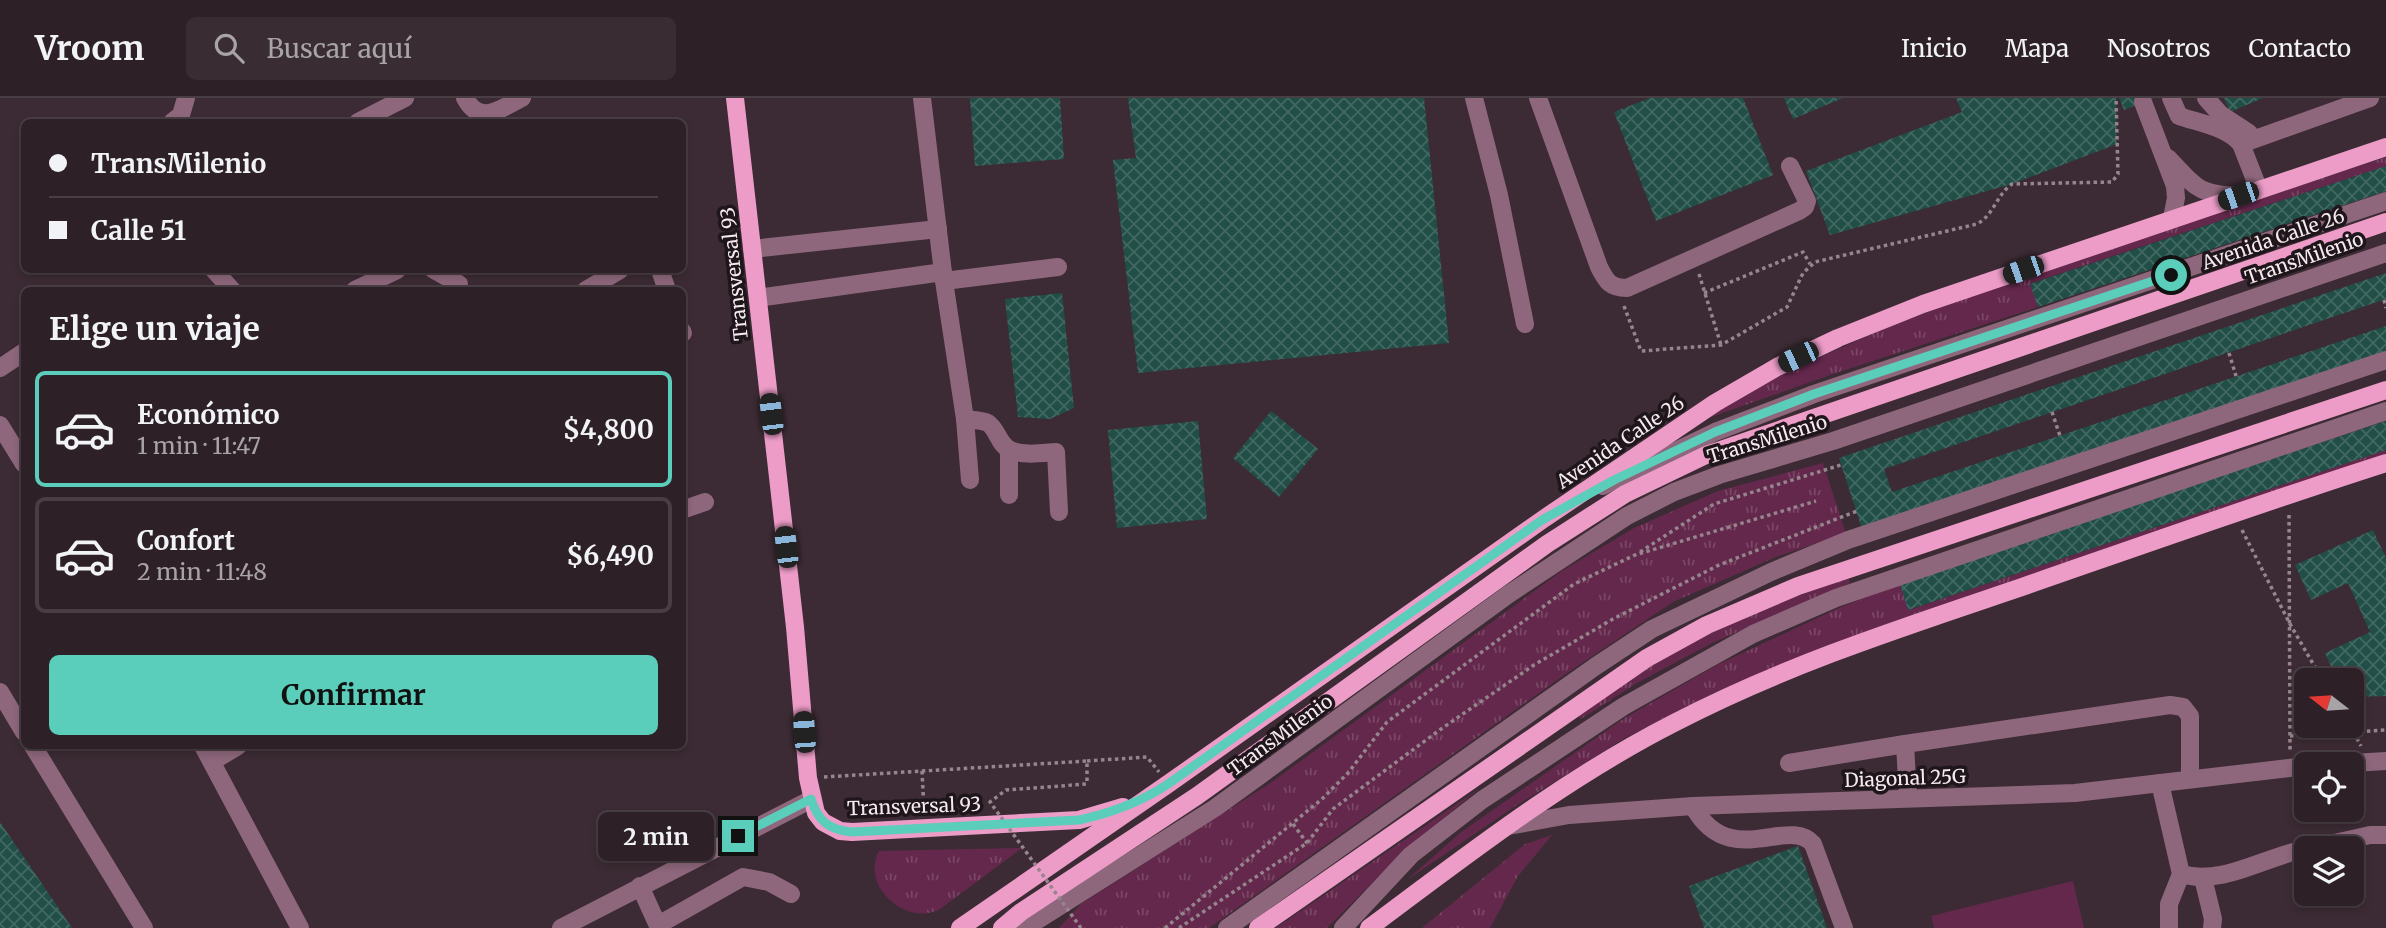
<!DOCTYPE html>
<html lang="es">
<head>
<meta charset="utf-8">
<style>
	:root { --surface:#2d2027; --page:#392d33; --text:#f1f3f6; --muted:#a7a3a7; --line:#483e44; --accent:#5bcebb }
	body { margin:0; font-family:Merriweather,serif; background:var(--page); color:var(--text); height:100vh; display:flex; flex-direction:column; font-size:26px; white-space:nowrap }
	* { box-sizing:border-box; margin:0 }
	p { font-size:23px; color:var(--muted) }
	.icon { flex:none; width:38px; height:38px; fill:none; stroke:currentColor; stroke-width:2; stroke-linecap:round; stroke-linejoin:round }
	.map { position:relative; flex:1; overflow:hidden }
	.drawer { position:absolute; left:21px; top:189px; width:665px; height:462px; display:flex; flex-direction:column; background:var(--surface); border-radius:10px; box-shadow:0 4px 10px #0003,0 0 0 2px var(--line) }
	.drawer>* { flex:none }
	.banner { position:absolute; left:21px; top:21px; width:665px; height:154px; border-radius:10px; box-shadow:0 4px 10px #0003,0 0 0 2px var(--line); display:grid; align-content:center; height:154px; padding:0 28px; background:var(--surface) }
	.needle { width:46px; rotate:287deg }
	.fabs { position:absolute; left:2294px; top:570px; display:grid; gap:14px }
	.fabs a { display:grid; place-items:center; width:70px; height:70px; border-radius:10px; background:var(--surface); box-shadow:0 4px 10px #0003,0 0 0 2px var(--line); font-size:35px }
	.end { position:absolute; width:32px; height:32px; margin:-16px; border:9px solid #5bcebb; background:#111; box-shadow:0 0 0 4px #111 }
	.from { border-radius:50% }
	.bubble { position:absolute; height:49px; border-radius:10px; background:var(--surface); box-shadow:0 4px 10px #0003,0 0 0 2px var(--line); font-size:23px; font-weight:700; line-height:49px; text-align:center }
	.car { position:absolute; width:21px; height:42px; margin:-21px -10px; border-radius:9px; box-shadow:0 0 5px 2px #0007; background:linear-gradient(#222 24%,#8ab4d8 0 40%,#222 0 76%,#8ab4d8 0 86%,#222 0) }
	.banner b { display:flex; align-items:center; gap:24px; height:66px; font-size:26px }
	.banner b+b { border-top:2px solid var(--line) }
	.banner i { width:18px; height:18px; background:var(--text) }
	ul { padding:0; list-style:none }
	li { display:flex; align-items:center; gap:21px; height:116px; margin:0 14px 10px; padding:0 14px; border:4px solid var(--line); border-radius:10px }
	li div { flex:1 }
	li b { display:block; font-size:26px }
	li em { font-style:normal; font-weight:700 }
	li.current { border-color:var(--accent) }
	li>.icon { width:63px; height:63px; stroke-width:1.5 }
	h2 { padding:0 28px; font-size:32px; line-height:84px }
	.button { display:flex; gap:14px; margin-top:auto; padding:14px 28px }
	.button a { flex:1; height:80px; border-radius:10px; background:var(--accent); color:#111; font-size:28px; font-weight:700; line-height:80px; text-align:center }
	header { display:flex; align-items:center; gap:42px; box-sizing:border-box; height:98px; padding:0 35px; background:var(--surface); border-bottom:2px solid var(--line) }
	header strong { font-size:33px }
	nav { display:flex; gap:38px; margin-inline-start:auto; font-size:24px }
	.search { width:490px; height:63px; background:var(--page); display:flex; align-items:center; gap:18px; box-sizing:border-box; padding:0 24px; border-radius:10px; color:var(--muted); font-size:26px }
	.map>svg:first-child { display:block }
	.grass { fill:url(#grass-tufts) }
	.pitch { fill:#64284c }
	.building { fill:url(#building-cross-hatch) }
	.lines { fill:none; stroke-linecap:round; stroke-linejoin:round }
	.path { stroke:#95868e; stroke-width:3.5; stroke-dasharray:3.5 3.5; stroke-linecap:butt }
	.minor { stroke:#8e677c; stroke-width:18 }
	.major { stroke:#ec9cc7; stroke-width:18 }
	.path-bridge { stroke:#95868e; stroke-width:3.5; stroke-dasharray:3.5 3.5; stroke-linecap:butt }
	.route { stroke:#5bcebb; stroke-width:9 }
	.labels { text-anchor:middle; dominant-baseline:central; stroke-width:7; stroke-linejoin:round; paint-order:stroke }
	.street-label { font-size:19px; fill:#f6eaf0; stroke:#1e161a }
</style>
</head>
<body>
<header>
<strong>Vroom</strong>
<div class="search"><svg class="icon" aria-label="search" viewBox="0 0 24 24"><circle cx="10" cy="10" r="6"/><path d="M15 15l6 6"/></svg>Buscar aquí</div>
<nav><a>Inicio</a><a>Mapa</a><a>Nosotros</a><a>Contacto</a></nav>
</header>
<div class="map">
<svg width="2386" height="830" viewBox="0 0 2386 830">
	<defs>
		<pattern id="grass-tufts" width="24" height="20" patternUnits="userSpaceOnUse" patternTransform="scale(1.75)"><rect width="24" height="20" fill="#64284c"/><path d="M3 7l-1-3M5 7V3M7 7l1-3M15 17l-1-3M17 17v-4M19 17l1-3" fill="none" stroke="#7b4766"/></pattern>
		<pattern id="building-cross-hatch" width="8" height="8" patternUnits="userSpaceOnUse" patternTransform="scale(1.75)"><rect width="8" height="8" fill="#214e47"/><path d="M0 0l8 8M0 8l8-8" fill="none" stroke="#426862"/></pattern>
	</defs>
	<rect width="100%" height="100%" fill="#3c2b34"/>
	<g class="grass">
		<polygon points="2386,59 2386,68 2031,185 2038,209 1833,276 1694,325 1786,274 1895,226 2031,177"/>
		<polygon points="2386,352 2386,358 1816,553 1716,594 1625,640 1514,709 1407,782 1460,735 1623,621 1719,566 1839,510 1900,486 1909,512"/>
		<polygon points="1823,365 1846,436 1778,458 1673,504 1570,573 1209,830 1059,830 1081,806 1269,686 1562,473 1634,430 1718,393"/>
		<polygon points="1848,479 1850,485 1712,545 1637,585 1581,621 1576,616 1657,563 1737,521"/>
		<polygon points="1480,690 1400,757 1327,830 1276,830"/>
		<polygon points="1552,737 1518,778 1490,830 1422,830 1525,746"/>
		<path d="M1022,750l-82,61c-33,18 -80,-22 -61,-58z"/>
	</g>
	<polygon class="pitch" points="2073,783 2084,830 1934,830 1931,818"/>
	<g class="building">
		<polygon points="970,0 1060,0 1064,61 975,68"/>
		<polygon points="1128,0 1424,0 1449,245 1138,275 1113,62 1136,60"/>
		<polygon points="1650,0 1743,0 1773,77 1656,123 1614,14"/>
		<polygon points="1784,0 1843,0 1793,21"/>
		<polygon points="1956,0 2116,0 2117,46 2012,86 1830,137 1806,73 1962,14"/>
		<polygon points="2119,0 2154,0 2124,12"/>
		<polygon points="2224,0 2263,0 2230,14"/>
		<polygon points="2386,68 2386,93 2038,209 2030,186"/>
		<polygon points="2386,175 2386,201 1884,371 1892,394 2386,228 2386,254 1862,431 1839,360"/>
		<polygon points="1062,195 1074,310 1050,321 1018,319 1005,201"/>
		<polygon points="1271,313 1318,351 1279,399 1233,360"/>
		<polygon points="1198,323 1207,421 1117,430 1108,332"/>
		<polygon points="2386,323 2386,352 1908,512 1900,486"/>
		<polygon points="2373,432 2386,460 2386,598 2352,599 2352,583 2338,583 2325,555 2370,534 2348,485 2311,502 2295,467"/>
		<polygon points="0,724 72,830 0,830"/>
		<polygon points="1798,748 1827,830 1704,830 1689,788"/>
	</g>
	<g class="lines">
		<g class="path">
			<polyline points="1699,176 1721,247"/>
			<polyline points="1704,195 1803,154 1810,166"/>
			<polyline points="2384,202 2386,210"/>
			<path d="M1624,208l17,45 80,-6 66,-38 16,-34 12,-11 162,-38c17,-9 20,-30 35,-40l100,-2 6,-8 -2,-76"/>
			<polyline points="2229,255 2236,278"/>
			<polyline points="2052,314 2060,338"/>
			<polyline points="2289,417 2290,653"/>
			<polyline points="2242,432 2290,526 2323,583"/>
			<polyline points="1640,454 1714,406 1841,367"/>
			<polyline points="2350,628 2361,648"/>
			<polyline points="2290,638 2386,632"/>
			<polyline points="1087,663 1147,659 1159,674"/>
			<polyline points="922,673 924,713"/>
			<polyline points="824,679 1087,663 1087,686"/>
			<polyline points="1293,726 1307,745"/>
			<polyline points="1165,830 1322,701 1348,675 1387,624 1574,486 1635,457 1816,403"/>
			<polyline points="1179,830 1307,745 1333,711 1441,631 1534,567 1613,521 1719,467 1857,413"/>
		</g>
		<g class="minor">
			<path d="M465,0c15,28 35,11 57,0"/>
			<polyline points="922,0 944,183 965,321 970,382"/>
			<polyline points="1474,0 1499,97 1525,226"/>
			<path d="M1538,0l61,169c7,14 11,21 28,21l172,-77 6,-4 2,-6 -17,-35"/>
			<path d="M2171,0l8,18c20,7 48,11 62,28l18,46"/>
			<polyline points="2206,0 2220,16 2249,35"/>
			<polyline points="2143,4 2175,88 2176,100 2172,120"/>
			<polyline points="172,24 181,17 186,0"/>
			<polyline points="358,24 405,0"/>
			<polyline points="2241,46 2370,0"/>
			<path d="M2168,60c28,29 28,36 70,38"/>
			<polyline points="752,151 938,131"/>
			<polyline points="214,172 232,192"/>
			<polyline points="434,172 459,186"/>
			<polyline points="660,172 667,192"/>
			<polyline points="944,183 1058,169"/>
			<polyline points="355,192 397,172"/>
			<polyline points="586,192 620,172"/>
			<polyline points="758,200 943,174"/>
			<polyline points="682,233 683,235"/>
			<polyline points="0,270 24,254"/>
			<path d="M965,321c7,1 17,1 23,4 10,7 10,21 22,27 13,6 32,3 46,2l3,60"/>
			<polyline points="0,327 24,366"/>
			<polyline points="1603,388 1715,334 1814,296 2386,103"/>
			<polyline points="1009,397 1009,352"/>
			<polyline points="682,412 705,404"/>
			<polyline points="0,594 24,634"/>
			<polyline points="33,648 144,830"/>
			<polyline points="203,648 300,830"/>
			<polyline points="213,663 238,648"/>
			<polyline points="1789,665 1905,646"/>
			<polyline points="2320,667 2386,663"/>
			<path d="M2160,685l21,91c42,12 85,-18 125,-25"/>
			<polyline points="1908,700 1905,646 2170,607 2183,609 2190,618 2190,681"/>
			<path d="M1693,708c36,66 96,9 120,38l31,84"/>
			<polyline points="1508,728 1569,717 1693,708 2075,695 2306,668"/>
			<polyline points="2308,751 2370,737 2386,737"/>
			<polyline points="2203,780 2213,821 2212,830"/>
			<polyline points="640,788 659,830"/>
			<polyline points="658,827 743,779 769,784 791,796"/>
			<polyline points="561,830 812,701"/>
			<polyline points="1025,830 1215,710 1509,496 1627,418 1674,394 1719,377 1833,343 2386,155"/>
			<polyline points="1227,830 1596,568 1652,531 1771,474 1848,442 2386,262"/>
			<polyline points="1343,830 1411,757 1482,702 1624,608 1753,536 1836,500 2386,313"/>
			<polyline points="2169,830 2169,806 2181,776"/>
		</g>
		<g class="major">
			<polyline points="735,0 795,529 808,680 816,715 823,724 840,733 852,734 1079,722 1123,709"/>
			<polyline points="960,830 1168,686 1542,422 1715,305 1777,269 1838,240 1923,206 2386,49"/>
			<polyline points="1002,830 1021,814 1197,698 1547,446 1625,396 1706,357 2386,124"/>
			<polyline points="1258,830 1647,560 1707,527 1798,488 2386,292"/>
			<path d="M1369,830c98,-73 195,-149 305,-205 111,-58 230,-96 348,-136 121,-42 242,-85 364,-124"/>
		</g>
		<polyline class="path-bridge" points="1081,830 990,704 1006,692 1087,686"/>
	</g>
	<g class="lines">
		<path class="route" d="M738,738l73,-37c7,22 18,31 41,33l227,-12c32,-7 62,-18 89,-36l374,-264 72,-40 101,-48 99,-38 357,-119"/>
	</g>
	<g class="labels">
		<g class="street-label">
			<text transform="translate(2273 141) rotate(-19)">Avenida Calle 26</text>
			<text transform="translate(2304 160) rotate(-19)">TransMilenio</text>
			<text transform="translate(734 176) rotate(-96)">Transversal 93</text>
			<text transform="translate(1767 341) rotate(-17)">TransMilenio</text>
			<text transform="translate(1620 344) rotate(-34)">Avenida Calle 26</text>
			<text transform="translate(1280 637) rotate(-36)">TransMilenio</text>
			<text transform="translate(1905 680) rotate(-2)">Diagonal 25G</text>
			<text transform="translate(914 708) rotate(-2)">Transversal 93</text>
		</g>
	</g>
</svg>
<div class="fabs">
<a><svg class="needle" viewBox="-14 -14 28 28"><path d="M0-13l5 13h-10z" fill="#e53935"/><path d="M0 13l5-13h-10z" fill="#a7a3a7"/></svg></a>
<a><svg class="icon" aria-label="locate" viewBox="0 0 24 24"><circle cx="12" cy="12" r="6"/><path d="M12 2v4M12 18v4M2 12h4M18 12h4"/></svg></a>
<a><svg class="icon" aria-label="layers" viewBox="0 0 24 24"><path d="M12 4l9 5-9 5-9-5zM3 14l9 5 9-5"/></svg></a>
</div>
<i class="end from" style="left:2171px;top:177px"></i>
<i class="end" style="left:738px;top:738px"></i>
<div class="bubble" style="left:598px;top:714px;width:116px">2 min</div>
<i class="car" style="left:2238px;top:98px;rotate:251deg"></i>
<i class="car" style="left:2023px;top:172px;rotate:251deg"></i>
<i class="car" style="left:1798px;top:259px;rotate:245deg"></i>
<i class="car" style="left:771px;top:316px;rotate:353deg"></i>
<i class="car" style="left:786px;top:449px;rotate:353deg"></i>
<i class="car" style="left:804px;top:634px;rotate:356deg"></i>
<div class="banner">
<b><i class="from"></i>TransMilenio</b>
<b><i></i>Calle 51</b>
</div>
<section class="drawer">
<h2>Elige un viaje</h2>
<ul>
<li class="current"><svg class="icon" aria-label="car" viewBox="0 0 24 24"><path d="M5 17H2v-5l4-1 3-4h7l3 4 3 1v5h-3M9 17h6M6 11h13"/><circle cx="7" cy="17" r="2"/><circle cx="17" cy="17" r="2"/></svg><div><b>Económico</b><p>1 min · 11:47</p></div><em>$4,800</em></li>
<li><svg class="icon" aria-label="car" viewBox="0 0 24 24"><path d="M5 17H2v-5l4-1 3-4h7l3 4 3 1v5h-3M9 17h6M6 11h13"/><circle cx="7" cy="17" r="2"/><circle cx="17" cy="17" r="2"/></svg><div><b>Confort</b><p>2 min · 11:48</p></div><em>$6,490</em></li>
</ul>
<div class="button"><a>Confirmar</a></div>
</section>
</div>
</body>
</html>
